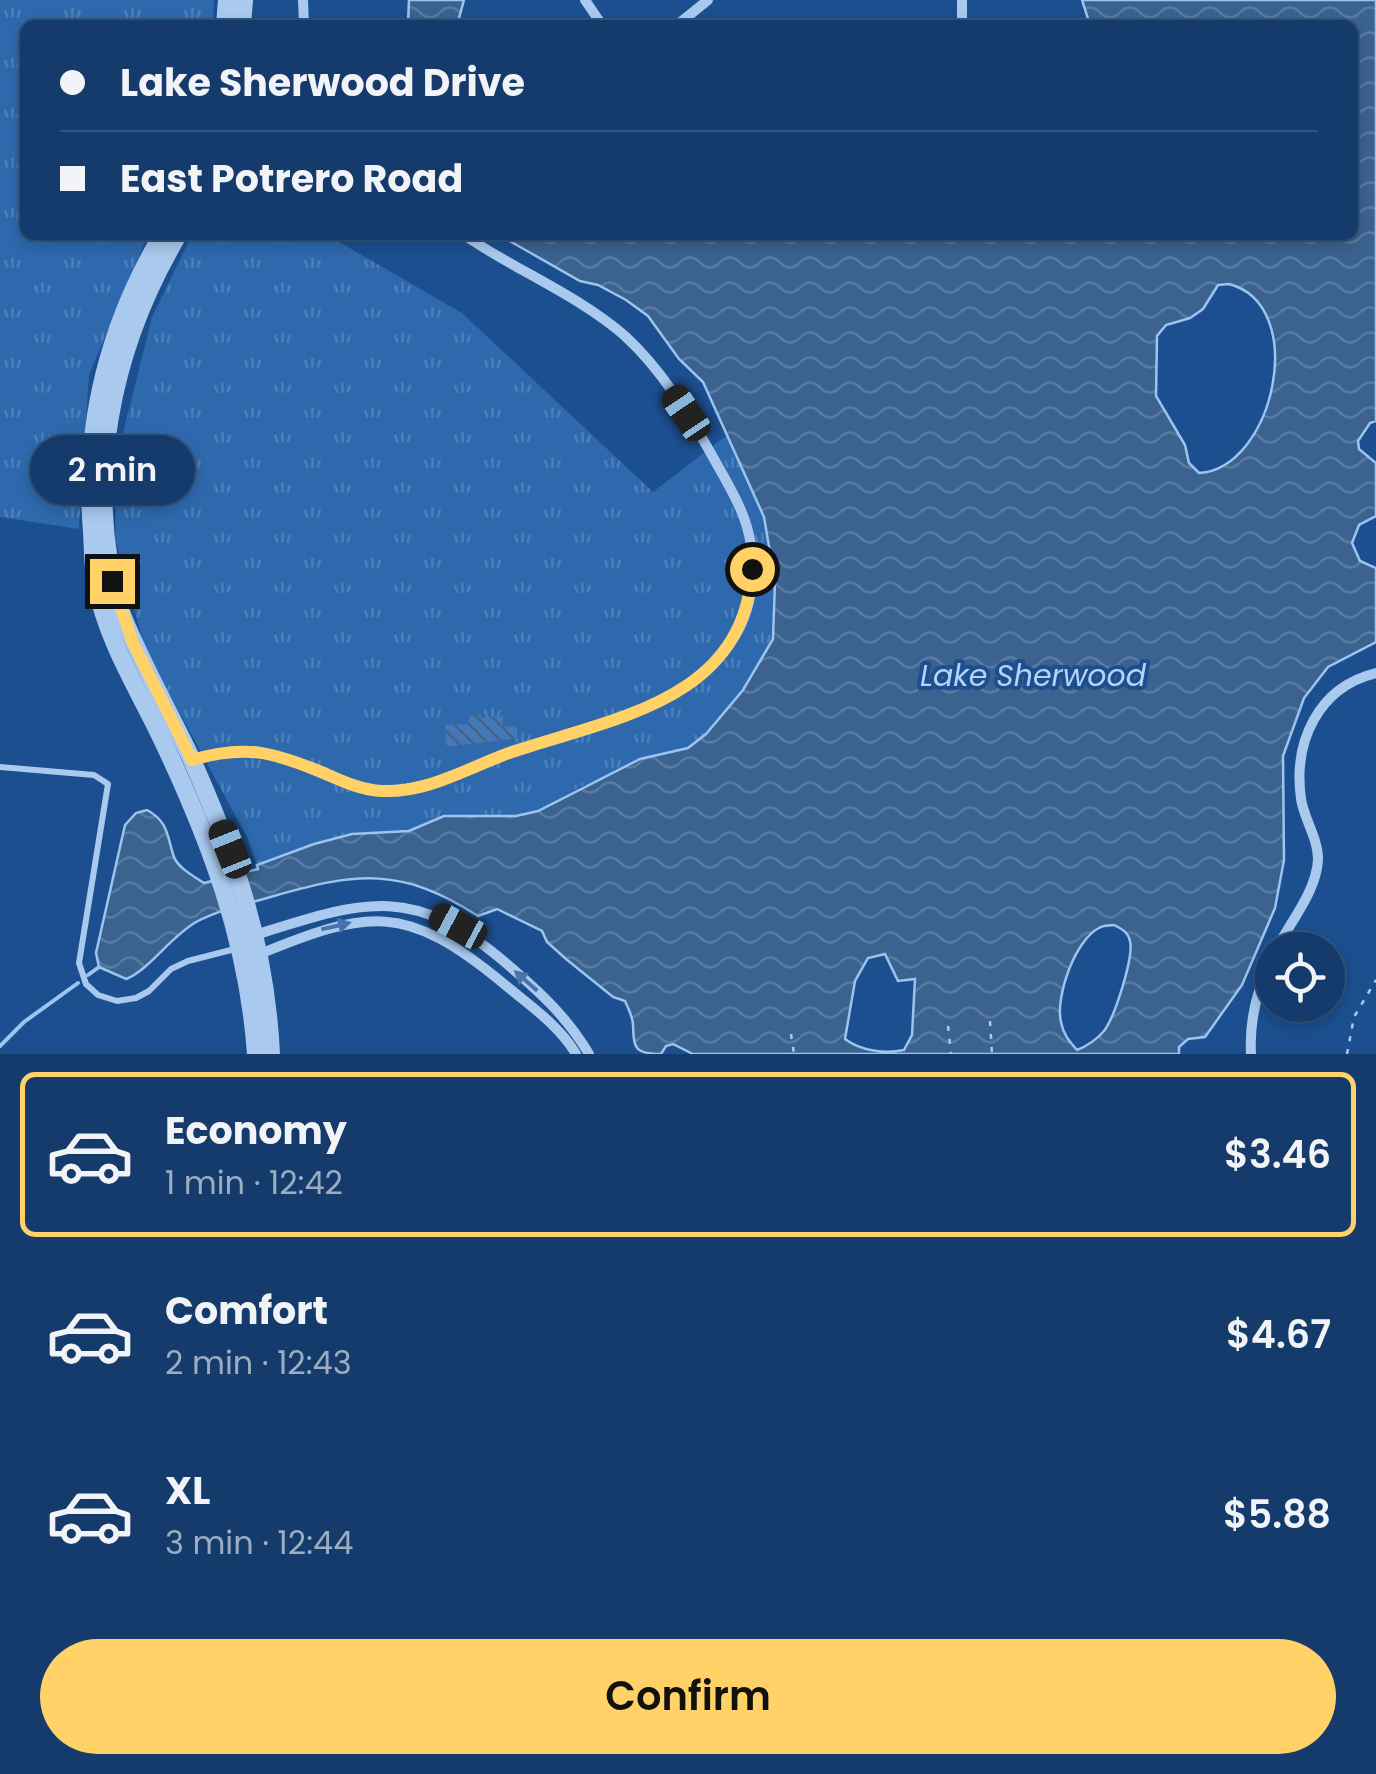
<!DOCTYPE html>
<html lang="en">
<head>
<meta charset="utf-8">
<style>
	:root { --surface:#143b6b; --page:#1d4271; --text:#f1f3f6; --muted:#9dadc1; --line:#33557e; --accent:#ffd166 }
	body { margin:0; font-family:Poppins,sans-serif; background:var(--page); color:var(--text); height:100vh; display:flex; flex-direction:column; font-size:38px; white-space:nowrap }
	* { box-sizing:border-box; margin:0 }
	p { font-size:32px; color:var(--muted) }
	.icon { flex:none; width:55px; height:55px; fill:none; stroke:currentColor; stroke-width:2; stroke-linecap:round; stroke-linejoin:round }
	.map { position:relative; height:1054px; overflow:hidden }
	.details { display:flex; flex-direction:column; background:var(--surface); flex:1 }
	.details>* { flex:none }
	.top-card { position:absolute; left:20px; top:20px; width:1338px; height:220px; border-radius:15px; box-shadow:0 5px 15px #0003,0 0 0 2px var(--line); display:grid; align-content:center; height:220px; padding:0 40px; background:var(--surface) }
	.buttons { position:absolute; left:1255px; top:932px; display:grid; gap:20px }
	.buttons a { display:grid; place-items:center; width:90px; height:90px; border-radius:50%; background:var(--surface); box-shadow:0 5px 15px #0003,0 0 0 2px var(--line); font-size:50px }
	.end { position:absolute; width:45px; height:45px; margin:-22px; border:12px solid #ffd166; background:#111; box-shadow:0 0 0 5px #111 }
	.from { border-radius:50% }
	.bubble { position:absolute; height:70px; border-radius:35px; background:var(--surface); box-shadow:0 5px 15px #0003,0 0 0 2px var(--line); font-size:32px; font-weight:600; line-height:70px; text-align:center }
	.car { position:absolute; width:30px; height:60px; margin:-30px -15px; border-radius:12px; box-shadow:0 0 8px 2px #0007; background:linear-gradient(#222 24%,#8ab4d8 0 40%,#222 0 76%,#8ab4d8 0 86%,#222 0) }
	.top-card b { display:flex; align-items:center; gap:35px; height:95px; font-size:38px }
	.top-card b+b { border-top:2px solid var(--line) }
	.top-card i { width:25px; height:25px; background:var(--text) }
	ul { padding:18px 0 0; list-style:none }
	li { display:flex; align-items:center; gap:30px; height:165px; margin:0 20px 15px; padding:0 20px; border:5px solid transparent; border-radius:15px }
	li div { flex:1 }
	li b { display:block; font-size:38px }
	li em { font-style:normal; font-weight:600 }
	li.current { border-color:var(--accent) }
	li>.icon { width:90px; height:90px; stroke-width:1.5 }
	.action { display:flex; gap:20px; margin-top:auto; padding:20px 40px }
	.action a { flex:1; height:115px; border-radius:60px; background:var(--accent); color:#111; font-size:40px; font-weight:600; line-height:115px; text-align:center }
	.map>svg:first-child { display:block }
	.grass { fill:url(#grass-tufts) }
	.water { fill:url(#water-waves); stroke:#9cc4f0; stroke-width:2.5; fill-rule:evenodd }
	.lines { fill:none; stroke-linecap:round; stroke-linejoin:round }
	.stream { stroke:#9cc4f0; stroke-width:4 }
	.building { fill:url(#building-back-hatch) }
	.path { stroke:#a9c9ee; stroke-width:2.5; stroke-dasharray:5 8; stroke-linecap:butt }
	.service { stroke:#a9c9ee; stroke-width:6 }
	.minor { stroke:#a9c9ee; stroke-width:10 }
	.tertiary { stroke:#a9c9ee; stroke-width:18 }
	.oneway { fill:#4674ac }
	.route { stroke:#ffd166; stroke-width:12 }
	.labels { text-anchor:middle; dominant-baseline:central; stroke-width:8; stroke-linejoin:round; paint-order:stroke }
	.water-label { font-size:30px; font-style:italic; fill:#b5d3f5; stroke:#1b4f8f }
</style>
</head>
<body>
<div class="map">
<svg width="1376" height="1054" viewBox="0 0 1376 1054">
	<defs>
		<pattern id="grass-tufts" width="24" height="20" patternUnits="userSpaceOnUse" patternTransform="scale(2.5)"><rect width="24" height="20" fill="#2e69ad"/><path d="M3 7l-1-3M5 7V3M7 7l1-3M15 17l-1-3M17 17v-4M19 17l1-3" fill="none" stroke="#4d80b9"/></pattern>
		<pattern id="water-waves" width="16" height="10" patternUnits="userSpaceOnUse" patternTransform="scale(2.5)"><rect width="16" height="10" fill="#3c6290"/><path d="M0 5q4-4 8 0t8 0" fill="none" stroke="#597aa1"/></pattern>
		<pattern id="building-back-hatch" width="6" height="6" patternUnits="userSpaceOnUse" patternTransform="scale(2.5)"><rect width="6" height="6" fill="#4478b7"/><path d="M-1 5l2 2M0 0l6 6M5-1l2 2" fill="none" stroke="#486282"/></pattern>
	</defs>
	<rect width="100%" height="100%" fill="#1b4f8f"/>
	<g class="grass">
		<polygon points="0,0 214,0 213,25 25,25 25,235 148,235 89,375 79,529 0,517"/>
		<polygon points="192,235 327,235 462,313 653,492 727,435 764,517 775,581 773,639 754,675 706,734 688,748 640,760 608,777 582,786 538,811 516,816 444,816 409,831 352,834 314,844 257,865 247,837 145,649 115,538 117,457 152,317"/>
	</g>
	<g class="water">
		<polygon points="409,0 464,0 457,25 408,25"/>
		<path d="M1082,0h294v421l-6,2 -12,18 1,8 17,14v53l-17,9 -7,18 8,18 16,7v74l-48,25 -24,31 -21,58 1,104 -9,48 -33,77 -37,52 -17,2 -9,8v7h-486l-20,-10 -7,2 -5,8c-27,0 -27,-6 -28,-29 0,-8 -5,-17 -8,-24l-12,-4 -47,-38 -19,-17 -5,-11 -45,-22 -19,7c-76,-49 -121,-44 -204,-20 -23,7 -54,13 -78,26 -27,16 -47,48 -70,57l-27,-12 -3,-14 29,-128 11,-12 11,-3c22,12 20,27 27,47 4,11 21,20 30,26l54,-14 -1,-4 57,-21 38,-10 57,-3 35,-15h72l22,-5 102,-52 48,-11 18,-14 37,-44 30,-51 2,-58 -11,-64 -61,-135 -24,-23 -31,-43 -22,-16 -28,-15 -18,-4 -81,-46h165l26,4 31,-4h631v-210h-262zM1229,284c81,21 45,185 -30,189l-10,-10 -4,-18 -29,-49 1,-60 9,-11 24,-7 13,-9 15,-24zM1114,925c8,4 14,7 16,16 4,16 -16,79 -27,91 -8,9 -16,14 -26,18 -8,-9 -14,-16 -16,-28 -6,-25 14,-82 38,-94 4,-3 10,-2 15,-3zM885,954l13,27 17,-2 -3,56 -8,15c-19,4 -43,1 -59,-11l10,-58 13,-23z"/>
	</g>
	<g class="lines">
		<g class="stream">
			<polyline points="88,975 99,967"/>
			<polyline points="0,1046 24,1022 78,983"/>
		</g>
	</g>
	<polygon class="building" points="481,715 481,718 503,716 503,727 517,726 517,738 446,747 445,725 468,724 470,716"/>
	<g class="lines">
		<g class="path">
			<polyline points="990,1021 992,1054"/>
			<polyline points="948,1026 951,1054"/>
			<polyline points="791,1034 794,1054"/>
			<polyline points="1347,1054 1354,1017 1376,980"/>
		</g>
		<polyline class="service" points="0,767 94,775 108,784 79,963 86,984 98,995 117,1001 136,998 149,991 171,969 188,961 235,949"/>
		<g class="minor">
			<polyline points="303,0 304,25"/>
			<polyline points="585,0 602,25"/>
			<polyline points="962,0 962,25"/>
			<polyline points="677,25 708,0"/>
			<path d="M189,761c86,-29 107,12 183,29 48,4 87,-18 131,-34 21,-9 43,-14 65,-21 78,-22 179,-61 184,-155 1,-17 0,-36 -5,-53 -7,-24 -21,-46 -33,-68 -24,-43 -52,-89 -89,-123 -47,-41 -110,-66 -161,-101"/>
			<path d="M252,936c111,-35 160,-54 255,28 33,28 60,53 82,90"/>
			<path d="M1276,950c14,-28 41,-59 42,-91 0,-21 -14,-40 -17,-60 -8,-57 17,-112 75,-126"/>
			<path d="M255,956c114,-47 150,-54 249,28 25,21 55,41 72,70"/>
			<path d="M1251,1054c-2,-35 6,-65 21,-96"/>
		</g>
		<g class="tertiary">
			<polyline points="225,25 227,0"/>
			<polyline points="242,25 244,0"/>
			<path d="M162,235c-54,92 -79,190 -70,297 1,17 1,35 4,52 11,56 41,103 65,153 49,103 87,203 95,317"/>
			<path d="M178,235c-67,113 -96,249 -57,377 20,51 47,97 70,146 44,98 75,188 80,296"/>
		</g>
	</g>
	<defs><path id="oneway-solid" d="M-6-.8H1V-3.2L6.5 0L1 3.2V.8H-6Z" transform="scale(2.5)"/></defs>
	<g class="oneway">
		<use href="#oneway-solid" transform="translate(336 926) rotate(-13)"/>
		<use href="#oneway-solid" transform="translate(526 981) rotate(-139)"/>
	</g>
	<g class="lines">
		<path class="route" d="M112,581l21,62 59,117c53,-16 81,-8 132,13 18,8 37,17 58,18 47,2 87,-24 130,-39 101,-34 233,-51 240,-183"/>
	</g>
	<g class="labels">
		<g class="water-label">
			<text x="1033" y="675">Lake Sherwood</text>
		</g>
	</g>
</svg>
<div class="buttons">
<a><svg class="icon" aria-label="locate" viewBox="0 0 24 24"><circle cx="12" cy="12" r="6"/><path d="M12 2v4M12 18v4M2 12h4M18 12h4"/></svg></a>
</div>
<i class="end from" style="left:752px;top:569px"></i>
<i class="end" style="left:112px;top:581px"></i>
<div class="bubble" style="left:30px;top:435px;width:165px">2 min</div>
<i class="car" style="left:686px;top:413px;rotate:326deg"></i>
<i class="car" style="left:230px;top:849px;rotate:338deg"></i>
<i class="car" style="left:458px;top:926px;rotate:298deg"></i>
<div class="top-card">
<b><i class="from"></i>Lake Sherwood Drive</b>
<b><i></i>East Potrero Road</b>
</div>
</div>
<section class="details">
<ul>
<li class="current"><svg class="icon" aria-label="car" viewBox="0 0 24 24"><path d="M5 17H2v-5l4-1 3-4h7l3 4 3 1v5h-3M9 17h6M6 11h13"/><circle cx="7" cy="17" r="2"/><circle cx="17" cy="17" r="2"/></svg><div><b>Economy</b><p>1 min · 12:42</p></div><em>$3.46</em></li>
<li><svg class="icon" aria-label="car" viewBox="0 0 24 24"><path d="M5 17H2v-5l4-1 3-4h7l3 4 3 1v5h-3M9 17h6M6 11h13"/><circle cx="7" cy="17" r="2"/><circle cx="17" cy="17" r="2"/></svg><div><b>Comfort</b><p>2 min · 12:43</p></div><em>$4.67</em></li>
<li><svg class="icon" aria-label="car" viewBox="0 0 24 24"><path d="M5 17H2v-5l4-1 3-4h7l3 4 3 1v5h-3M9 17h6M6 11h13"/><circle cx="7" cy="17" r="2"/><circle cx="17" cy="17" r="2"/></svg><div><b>XL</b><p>3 min · 12:44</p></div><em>$5.88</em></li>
</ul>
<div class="action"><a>Confirm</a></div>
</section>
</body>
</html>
